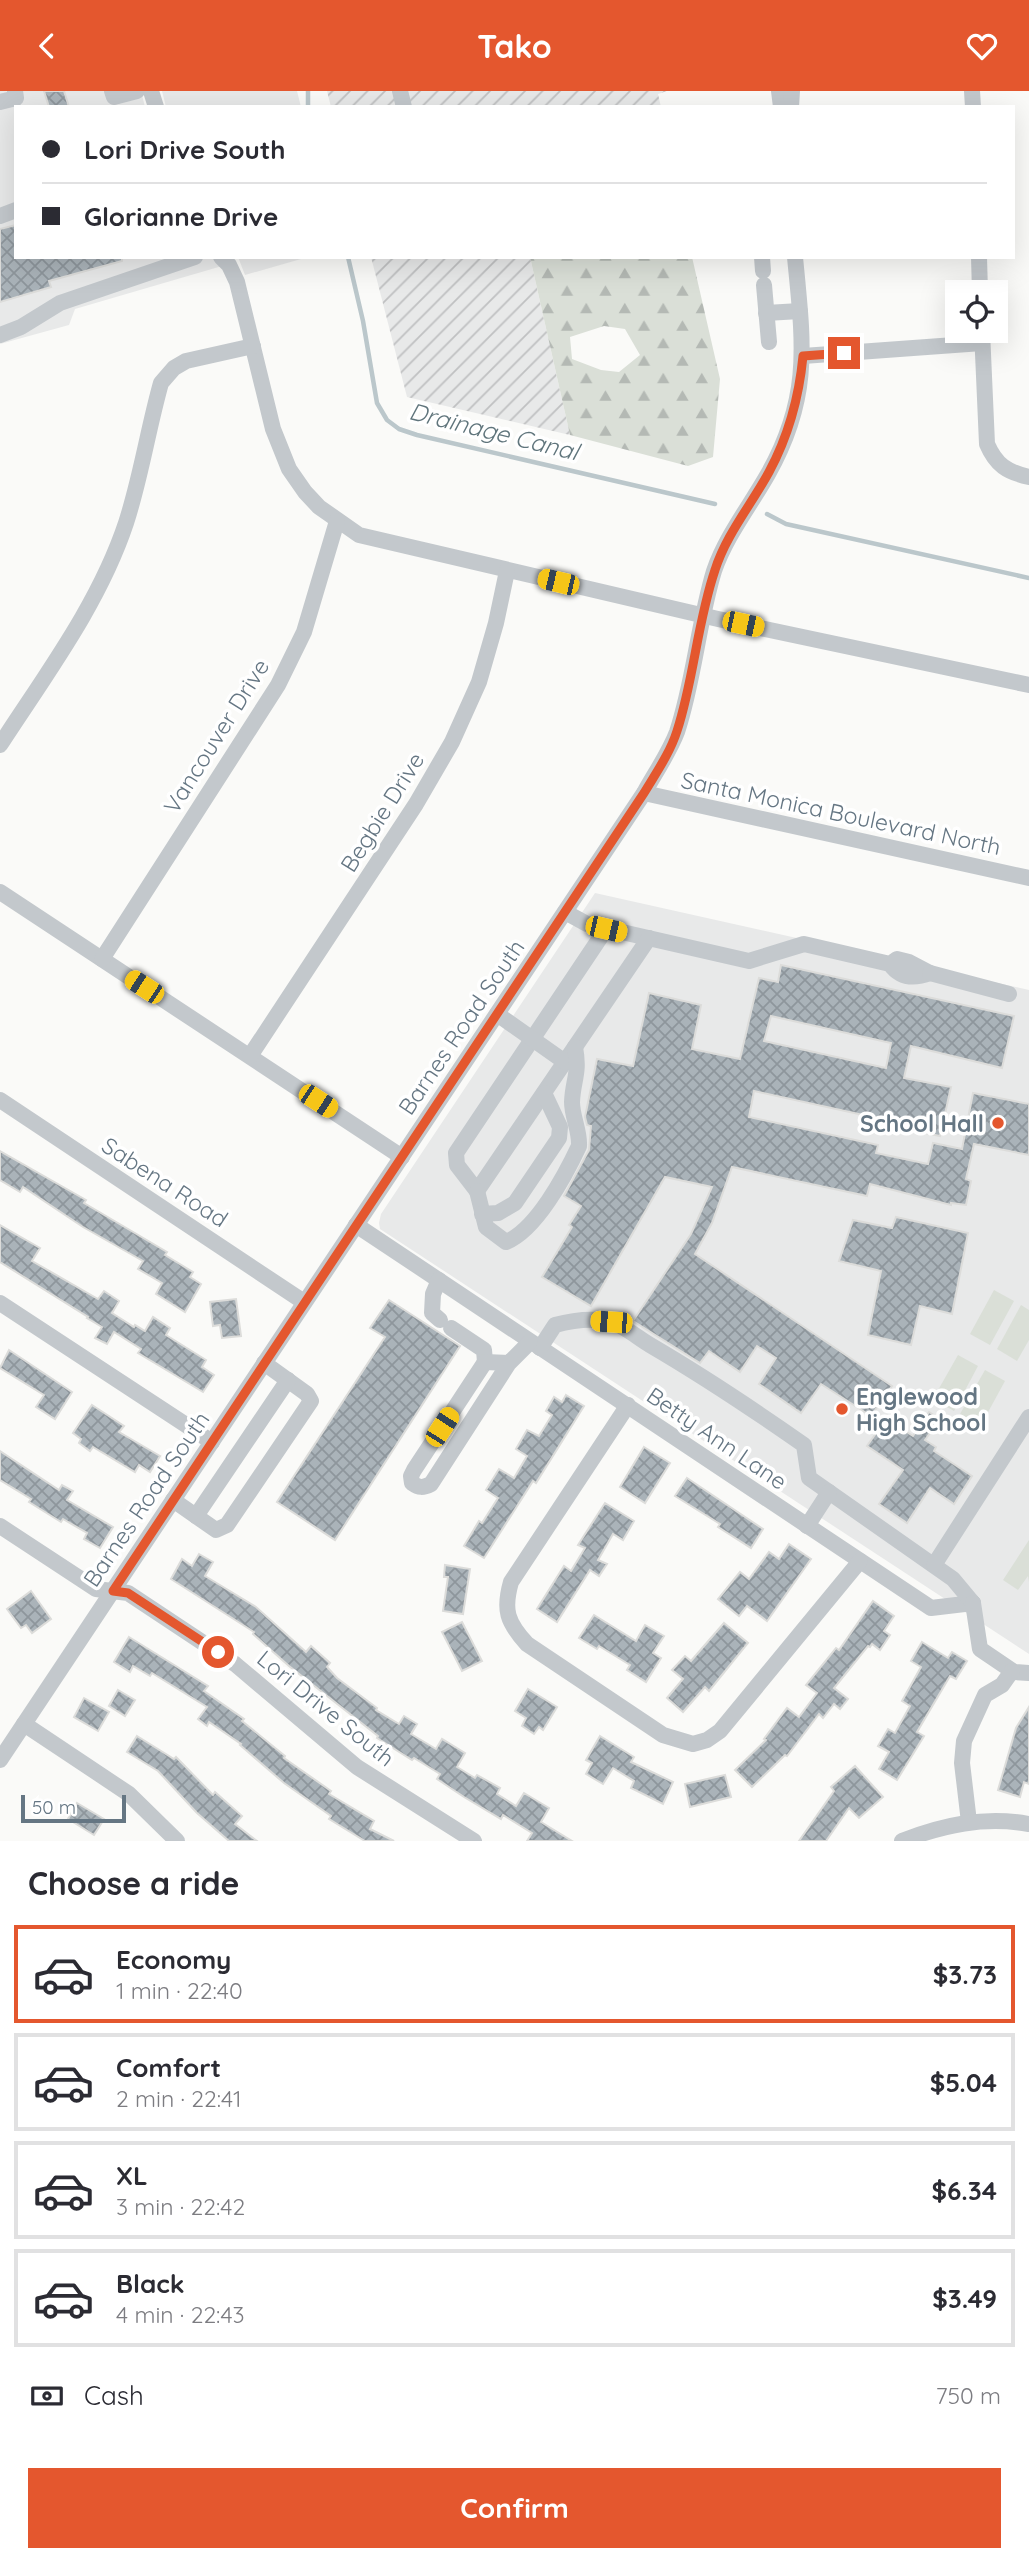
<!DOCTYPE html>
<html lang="en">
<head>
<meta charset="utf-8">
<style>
	:root { --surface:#fff; --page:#f7f7f7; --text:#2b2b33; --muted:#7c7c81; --line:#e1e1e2; --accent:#e4572e }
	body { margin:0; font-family:Quicksand,sans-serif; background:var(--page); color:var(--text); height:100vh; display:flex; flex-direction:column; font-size:26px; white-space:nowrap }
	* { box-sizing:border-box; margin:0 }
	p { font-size:23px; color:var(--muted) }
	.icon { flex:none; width:38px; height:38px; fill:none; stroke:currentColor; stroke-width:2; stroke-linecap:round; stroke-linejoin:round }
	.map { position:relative; height:1750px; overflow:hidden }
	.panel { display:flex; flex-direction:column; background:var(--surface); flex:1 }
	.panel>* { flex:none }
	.banner { position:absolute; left:14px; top:14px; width:1001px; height:154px; border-radius:0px; box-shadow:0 7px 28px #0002; display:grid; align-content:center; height:154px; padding:0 28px; background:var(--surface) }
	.fabs { position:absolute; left:945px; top:189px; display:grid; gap:14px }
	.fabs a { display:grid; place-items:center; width:63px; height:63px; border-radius:0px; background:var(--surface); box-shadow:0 7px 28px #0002; font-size:35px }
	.scale { position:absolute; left:21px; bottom:18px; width:105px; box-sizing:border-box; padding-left:7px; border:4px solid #657683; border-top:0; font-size:19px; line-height:24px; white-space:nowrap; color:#657683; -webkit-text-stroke:5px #fff; paint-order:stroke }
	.end { position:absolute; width:32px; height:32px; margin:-16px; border:9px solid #e4572e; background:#fff; box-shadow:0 0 0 4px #fff }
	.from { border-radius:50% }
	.car { position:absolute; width:21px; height:42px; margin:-21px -10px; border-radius:9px; box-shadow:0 0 5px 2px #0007; background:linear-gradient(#f5c518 24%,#345 0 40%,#f5c518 0 76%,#345 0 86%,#f5c518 0) }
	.banner b { display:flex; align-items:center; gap:24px; height:66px; font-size:26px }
	.banner b+b { border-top:2px solid var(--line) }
	.banner i { width:18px; height:18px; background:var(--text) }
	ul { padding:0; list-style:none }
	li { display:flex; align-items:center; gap:21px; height:98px; margin:0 14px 10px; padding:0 14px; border:4px solid var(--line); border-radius:0px }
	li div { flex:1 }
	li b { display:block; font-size:26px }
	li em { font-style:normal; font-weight:800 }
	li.on { border-color:var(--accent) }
	li>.icon { width:63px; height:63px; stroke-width:1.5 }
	h2 { padding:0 28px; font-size:32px; line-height:84px }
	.pay { display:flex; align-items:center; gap:18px; height:77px; padding:0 28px; font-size:26px }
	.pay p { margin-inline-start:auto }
	.cta { display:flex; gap:14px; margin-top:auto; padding:14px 28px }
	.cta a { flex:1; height:80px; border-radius:0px; background:var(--accent); color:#fff; font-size:28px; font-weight:800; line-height:80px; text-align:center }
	header { display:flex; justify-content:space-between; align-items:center; height:91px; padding:0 28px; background:var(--accent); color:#fff; font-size:32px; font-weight:800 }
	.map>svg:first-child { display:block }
	.built { fill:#e8e9e9 }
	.industrial { fill:url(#industrial-furrows) }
	.grass { fill:#dadfd7 }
	.forest { fill:url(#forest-firs); fill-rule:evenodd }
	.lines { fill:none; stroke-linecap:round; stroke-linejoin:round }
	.stream { stroke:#bbc7cb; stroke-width:4.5 }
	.building { fill:url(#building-cross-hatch); stroke:#dcdcda; stroke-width:2; fill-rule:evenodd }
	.minor { stroke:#c3c8cc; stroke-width:16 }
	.route { stroke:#e4572e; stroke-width:9 }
	.poi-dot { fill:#e4572e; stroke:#fff; stroke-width:2.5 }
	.labels { text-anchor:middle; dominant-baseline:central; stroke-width:7; stroke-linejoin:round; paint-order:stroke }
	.street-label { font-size:23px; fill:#657683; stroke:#fff }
	.poi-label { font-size:23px; font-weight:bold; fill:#657683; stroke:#fff; text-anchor:end }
	.water-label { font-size:24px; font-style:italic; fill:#60757c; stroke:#fff }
</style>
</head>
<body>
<header><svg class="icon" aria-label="back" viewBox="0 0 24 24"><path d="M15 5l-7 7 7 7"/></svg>Tako<svg class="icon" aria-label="heart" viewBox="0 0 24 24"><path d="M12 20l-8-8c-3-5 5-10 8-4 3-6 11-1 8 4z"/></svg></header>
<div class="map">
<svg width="1029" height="1750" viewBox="0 0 1029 1750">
	<defs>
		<pattern id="industrial-furrows" width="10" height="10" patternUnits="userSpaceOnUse" patternTransform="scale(1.75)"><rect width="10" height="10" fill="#e8e9e9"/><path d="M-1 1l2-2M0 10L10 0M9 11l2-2" fill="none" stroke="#c0c1c2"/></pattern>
		<pattern id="forest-firs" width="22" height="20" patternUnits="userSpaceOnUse" patternTransform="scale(1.75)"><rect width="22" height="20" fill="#dadfd7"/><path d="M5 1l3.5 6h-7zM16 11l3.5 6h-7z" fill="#b4b9b4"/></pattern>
		<pattern id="building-cross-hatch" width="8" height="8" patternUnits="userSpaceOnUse" patternTransform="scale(1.75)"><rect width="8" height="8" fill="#aab3b9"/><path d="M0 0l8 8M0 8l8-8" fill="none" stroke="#8e969c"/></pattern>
	</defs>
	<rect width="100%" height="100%" fill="#fafaf8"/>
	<g class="built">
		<polygon points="0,0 141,0 145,16 16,16 16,166 212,166 222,175 75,218 69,234 0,253"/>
		<polygon points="162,0 297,0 301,16 166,16"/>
		<polygon points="238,166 308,166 245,184"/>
		<polygon points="595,802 1029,899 1029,1563 380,1138 379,1132 381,1123"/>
	</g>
	<g class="industrial">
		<polygon points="327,0 667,0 658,3 661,16 331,16"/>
		<polygon points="371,166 530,166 570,344 407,306"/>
	</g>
	<g class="grass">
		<polygon points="994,1199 1014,1210 990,1254 970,1243"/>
		<polygon points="1021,1214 1029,1219 1029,1249 1017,1270 997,1258"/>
		<polygon points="958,1264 978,1275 954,1320 933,1308"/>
		<polygon points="985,1279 1005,1290 981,1334 960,1323"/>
		<polygon points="1029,1449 1029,1491 1028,1485 1018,1499 1003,1489"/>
	</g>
	<path class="forest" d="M530,166h162l28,122 -7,78 -25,9 -118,-31zM604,235l21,3 15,26 -21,17 -18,-2 -29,-11 -2,-22z"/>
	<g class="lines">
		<g class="stream">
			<polyline points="308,0 308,16"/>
			<polyline points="348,166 363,230 377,312 387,329 399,338 417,344 715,413"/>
			<polyline points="767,423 786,433 1029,487"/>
		</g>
	</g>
	<g class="building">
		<polygon points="44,0 64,0 69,16 49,16"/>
		<polygon points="16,134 16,166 122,166 122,170 49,190 51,196 0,211 0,138"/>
		<path d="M781,874l233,51 -12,52 -91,-22 -7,32 47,9 -11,49 -64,-13 1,-5 -123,-27 -5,26 129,28 -2,8 52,11 5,-21 29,6 11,-56 56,11v51l-55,-11 -8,35 5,2 -5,24 -15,-2v2l-81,-21 -3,12 -135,-29 -20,56 -17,31 197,132 -21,30 -50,-32 -20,29 -42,-29 17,-26 -19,-12 -17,26 -31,-21 -9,12 -67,-42 58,-87 21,-47 -47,-10 -74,129 -49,-29 30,-50 -3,-2 12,-19 -17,-10 25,-46 2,-24 -4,-1 -2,-8 12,-58 36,7 16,-73 52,12 -9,44 48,10 19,-81 19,4zM771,925l120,27 -5,25 -122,-27z"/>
		<polygon points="0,1060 86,1109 84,1112 167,1161 165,1164 193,1181 190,1186 201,1193 185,1221 156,1203 162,1192 138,1178 143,1170 83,1136 23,1096 20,1101 0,1089"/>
		<polygon points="896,1126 968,1142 952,1223 920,1215 911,1254 868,1244 881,1180 839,1170 853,1129 892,1137"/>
		<polygon points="0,1134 40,1157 32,1170 98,1208 104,1200 119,1210 112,1222 134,1236 135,1234 145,1240 153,1226 170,1237 166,1244 206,1269 202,1276 214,1284 203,1301 138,1262 141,1258 114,1241 107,1253 95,1247 102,1236 87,1227 88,1226 0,1171"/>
		<polygon points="236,1208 241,1245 222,1247 220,1234 213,1235 210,1211"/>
		<polygon points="389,1209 460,1255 335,1449 277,1411 385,1246 370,1237"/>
		<polygon points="9,1259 72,1301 55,1328 36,1316 44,1304 0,1277"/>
		<polygon points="566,1304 584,1315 536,1392 533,1390 484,1467 464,1455 479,1430 482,1432 498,1407 486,1399 499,1378 514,1387 527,1365 516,1358 527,1339 539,1345 552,1324 546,1320 554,1306 562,1311"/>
		<polygon points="92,1314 124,1335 119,1341 160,1365 150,1381 139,1374 135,1381 93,1356 90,1360 79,1352 81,1348 73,1342"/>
		<polygon points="929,1321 940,1328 925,1349 936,1356 934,1360 972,1385 954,1413 930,1397 907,1432 879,1413 903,1379 867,1355 886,1328 913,1345"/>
		<polygon points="644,1356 670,1372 645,1412 620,1396"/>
		<polygon points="0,1360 59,1399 62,1394 73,1400 67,1409 113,1436 100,1457 84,1448 87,1442 63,1428 61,1431 29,1411 31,1408 0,1389"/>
		<polygon points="687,1387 763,1438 751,1457 718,1436 720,1433 675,1405"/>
		<polygon points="605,1412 634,1430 623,1449 613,1443 598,1469 607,1473 599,1485 590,1479 557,1531 537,1518 564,1475 571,1480 585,1457 578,1454"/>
		<polygon points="789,1453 811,1468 767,1530 747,1515 739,1525 718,1508 740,1481 749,1488 769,1461 779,1468"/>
		<polygon points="199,1463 213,1471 205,1485 256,1516 306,1561 311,1555 330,1572 327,1576 337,1587 377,1617 376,1619 399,1633 404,1625 417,1633 411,1643 436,1658 442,1648 465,1662 457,1676 475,1687 477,1684 500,1697 497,1703 516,1715 524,1702 549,1717 541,1731 572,1750 527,1750 532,1742 503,1724 501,1728 464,1706 437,1688 440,1683 414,1667 412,1669 377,1647 378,1645 289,1575 253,1543 254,1541 171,1488 182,1468 192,1475"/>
		<polygon points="445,1474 470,1478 463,1523 443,1520 448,1486 444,1486"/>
		<polygon points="31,1500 51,1528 32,1542 26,1534 21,1537 7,1518"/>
		<polygon points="873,1510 894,1525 884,1540 890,1544 880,1559 872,1553 870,1556 868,1555 834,1597 848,1608 840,1618 834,1613 823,1627 819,1623 787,1665 785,1664 752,1696 735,1679 766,1649 764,1648 787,1617 799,1626 817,1602 806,1594 836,1557 839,1559"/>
		<polygon points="594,1524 636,1550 645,1534 664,1545 653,1562 661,1567 646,1591 627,1579 630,1574 599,1555 597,1558 579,1547"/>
		<polygon points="462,1531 482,1570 462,1580 442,1541"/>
		<polygon points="724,1532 748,1552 709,1600 705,1596 683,1621 667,1607 683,1588 672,1579 685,1565 691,1570"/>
		<polygon points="129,1546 208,1595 204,1600 244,1628 242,1630 285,1665 284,1667 331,1700 329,1703 374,1730 370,1738 394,1750 365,1750 329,1728 331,1725 284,1692 240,1654 241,1653 209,1631 207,1635 198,1628 207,1616 152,1582 150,1585 133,1575 130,1581 114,1571"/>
		<polygon points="922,1551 948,1567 952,1561 967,1570 956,1588 950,1585 917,1641 924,1645 897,1689 879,1678 889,1661 878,1655 888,1638 895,1642 910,1615 902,1610 921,1576 911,1570"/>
		<polygon points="528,1598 557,1616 543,1639 539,1636 534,1643 522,1635 526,1627 515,1620"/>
		<polygon points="118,1599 135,1609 125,1625 109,1615"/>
		<polygon points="84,1607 109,1621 98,1640 74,1626"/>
		<polygon points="1029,1616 1029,1693 1024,1691 1020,1706 998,1699 1016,1637"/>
		<polygon points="137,1645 174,1668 176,1666 213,1704 215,1701 242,1725 235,1733 257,1750 229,1750 197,1722 158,1680 127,1661"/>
		<polygon points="600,1645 634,1666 631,1671 673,1691 663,1713 631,1697 634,1690 613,1677 603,1693 586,1683 592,1672 586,1669"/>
		<polygon points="855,1675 883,1706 859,1727 849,1717 826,1750 799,1750 834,1700 831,1696"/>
		<polygon points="725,1684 731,1706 690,1716 685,1693"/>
		<polygon points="77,1712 104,1728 94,1744 68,1728"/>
	</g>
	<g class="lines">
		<g class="minor">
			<polyline points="112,0 114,6 137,0"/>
			<polyline points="151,0 156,16"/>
			<polyline points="400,0 404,16"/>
			<polyline points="779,0 781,16"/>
			<polyline points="972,0 973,16"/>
			<polyline points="0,11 16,7 15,0"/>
			<polyline points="791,16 792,0"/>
			<polyline points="0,125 16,119"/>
			<polyline points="221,166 229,174 237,191 273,338 289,378 305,401 319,416 359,444 718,528 1029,594"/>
			<polyline points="762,166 763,180"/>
			<polyline points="979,166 980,201"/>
			<polyline points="764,194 769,251"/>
			<polyline points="766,222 800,220"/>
			<path d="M982,240l5,113c9,21 20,28 42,33"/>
			<polyline points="0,244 21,236 60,212 195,166"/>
			<polyline points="803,265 982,252"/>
			<path d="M0,654c46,-71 99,-141 126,-222 15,-46 22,-94 35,-140l13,-15 12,-7 67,-15"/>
			<polyline points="644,702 1029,787"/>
			<polyline points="0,801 402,1066"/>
			<path d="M565,821l22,12 162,37 55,-17 86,20 7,-5 12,3 21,11c-16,6 -30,5 -40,-9"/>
			<polyline points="606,838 456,1062 457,1074 477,1100 649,847"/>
			<polyline points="102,868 278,594 304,541 337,430"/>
			<polyline points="930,882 1009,903"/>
			<polyline points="497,923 565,971"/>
			<polyline points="250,965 416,713 452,651 479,591 496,532 507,480"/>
			<polyline points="0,1009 304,1211"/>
			<path d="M477,1100l9,36 20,15c30,-12 59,-66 73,-96 1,-15 -7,-29 -7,-44 1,-23 8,-28 3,-55"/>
			<polyline points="482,1123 498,1122 515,1112 559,1047 560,1036 544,1002"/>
			<polyline points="356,1134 931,1517 973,1512"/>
			<polyline points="439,1189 433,1203 432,1222 440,1229"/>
			<polyline points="0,1212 212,1351"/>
			<polyline points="451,1237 484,1259 485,1271"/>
			<path d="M540,1257l15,-23c18,-5 34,-7 53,-4 14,3 30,17 42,24 53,31 104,65 154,100l5,33 144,101 20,24"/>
			<path d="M509,1272l-24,-1 -71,108 -3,6 1,7c7,5 11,5 19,1l78,-121 21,-21"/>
			<path d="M628,1314l-117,177c-8,28 -4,40 16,62l136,91 30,9 14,-4 13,-9 140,-170"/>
			<polyline points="173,1409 216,1439 227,1434 311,1310 307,1303 264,1272"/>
			<polyline points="196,1425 288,1289"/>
			<polyline points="0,1435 96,1498 128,1502 235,1573 357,1676 474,1750"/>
			<polyline points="807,1435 829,1401"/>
			<polyline points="934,1474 1029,1326"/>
			<polyline points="973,1512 980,1558 1014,1581 1029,1582"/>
			<polyline points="24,1633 129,1703 177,1750"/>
			<path d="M0,1669l644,-967c11,-20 25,-40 33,-61 17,-51 21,-108 37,-161 12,-35 36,-65 54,-97 44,-78 35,-132 27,-217"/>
			<polyline points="969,1731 962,1672 964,1650 985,1604 1002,1594 1012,1580"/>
			<path d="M902,1750c41,-16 82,-25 127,-17"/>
		</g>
	</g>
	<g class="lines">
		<path class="route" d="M218,1561l-90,-59 -15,-2 531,-798c12,-20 26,-40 33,-62 17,-52 20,-108 38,-161 11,-35 36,-65 54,-98 20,-37 30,-74 34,-116l41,-3"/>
	</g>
	<g class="poi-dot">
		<circle cx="998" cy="1032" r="7"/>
		<circle cx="842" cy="1318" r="7"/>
	</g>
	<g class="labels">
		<g class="street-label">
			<text transform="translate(216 645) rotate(-58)">Vancouver Drive</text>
			<text transform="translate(382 721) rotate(-58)">Begbie Drive</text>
			<text transform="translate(841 722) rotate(12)">Santa Monica Boulevard North</text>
			<text transform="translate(461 936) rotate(-56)">Barnes Road South</text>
			<text transform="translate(165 1091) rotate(33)">Sabena Road</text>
			<text transform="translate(717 1347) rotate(34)">Betty Ann Lane</text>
			<text transform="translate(146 1408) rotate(-56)">Barnes Road South</text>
			<text transform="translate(326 1617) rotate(39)">Lori Drive South</text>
		</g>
		<g class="poi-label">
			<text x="984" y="1032">School Hall</text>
			<text x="856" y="1305" text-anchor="start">Englewood<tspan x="856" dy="26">High School</tspan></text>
		</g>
		<g class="water-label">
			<text transform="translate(494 340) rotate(14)">Drainage Canal</text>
		</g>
	</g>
</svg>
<div class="fabs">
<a><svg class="icon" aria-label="locate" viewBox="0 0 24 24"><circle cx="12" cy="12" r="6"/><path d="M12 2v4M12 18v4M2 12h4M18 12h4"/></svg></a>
</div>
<div class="scale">50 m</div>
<i class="end from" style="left:218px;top:1561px"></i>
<i class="end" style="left:844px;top:262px"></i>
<i class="car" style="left:558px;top:491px;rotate:283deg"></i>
<i class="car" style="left:743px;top:533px;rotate:102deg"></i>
<i class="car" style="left:606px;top:838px;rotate:103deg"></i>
<i class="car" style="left:144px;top:896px;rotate:303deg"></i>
<i class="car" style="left:318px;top:1010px;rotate:123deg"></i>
<i class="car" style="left:611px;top:1231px;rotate:274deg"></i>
<i class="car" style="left:442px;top:1336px;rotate:33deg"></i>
<div class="banner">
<b><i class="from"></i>Lori Drive South</b>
<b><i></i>Glorianne Drive</b>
</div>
</div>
<section class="panel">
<h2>Choose a ride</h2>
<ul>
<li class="on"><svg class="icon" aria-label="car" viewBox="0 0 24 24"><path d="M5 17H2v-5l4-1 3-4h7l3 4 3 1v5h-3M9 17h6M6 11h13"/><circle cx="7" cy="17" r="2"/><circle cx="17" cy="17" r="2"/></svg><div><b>Economy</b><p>1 min · 22:40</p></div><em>$3.73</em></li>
<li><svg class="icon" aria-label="car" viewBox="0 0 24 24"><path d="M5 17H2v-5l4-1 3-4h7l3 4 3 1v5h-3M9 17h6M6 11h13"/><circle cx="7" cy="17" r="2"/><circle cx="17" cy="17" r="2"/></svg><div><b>Comfort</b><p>2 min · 22:41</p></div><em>$5.04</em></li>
<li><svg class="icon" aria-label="car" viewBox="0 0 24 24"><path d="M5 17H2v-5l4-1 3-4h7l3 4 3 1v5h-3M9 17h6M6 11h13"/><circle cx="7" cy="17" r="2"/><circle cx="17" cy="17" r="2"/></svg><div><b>XL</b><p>3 min · 22:42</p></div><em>$6.34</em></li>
<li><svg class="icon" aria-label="car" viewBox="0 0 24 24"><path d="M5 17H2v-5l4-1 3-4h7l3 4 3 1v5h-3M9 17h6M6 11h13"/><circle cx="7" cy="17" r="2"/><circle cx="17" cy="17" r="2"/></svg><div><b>Black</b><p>4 min · 22:43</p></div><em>$3.49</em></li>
</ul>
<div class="pay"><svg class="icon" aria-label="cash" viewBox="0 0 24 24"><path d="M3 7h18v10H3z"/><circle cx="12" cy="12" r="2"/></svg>Cash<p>750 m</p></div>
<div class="cta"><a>Confirm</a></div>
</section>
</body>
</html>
